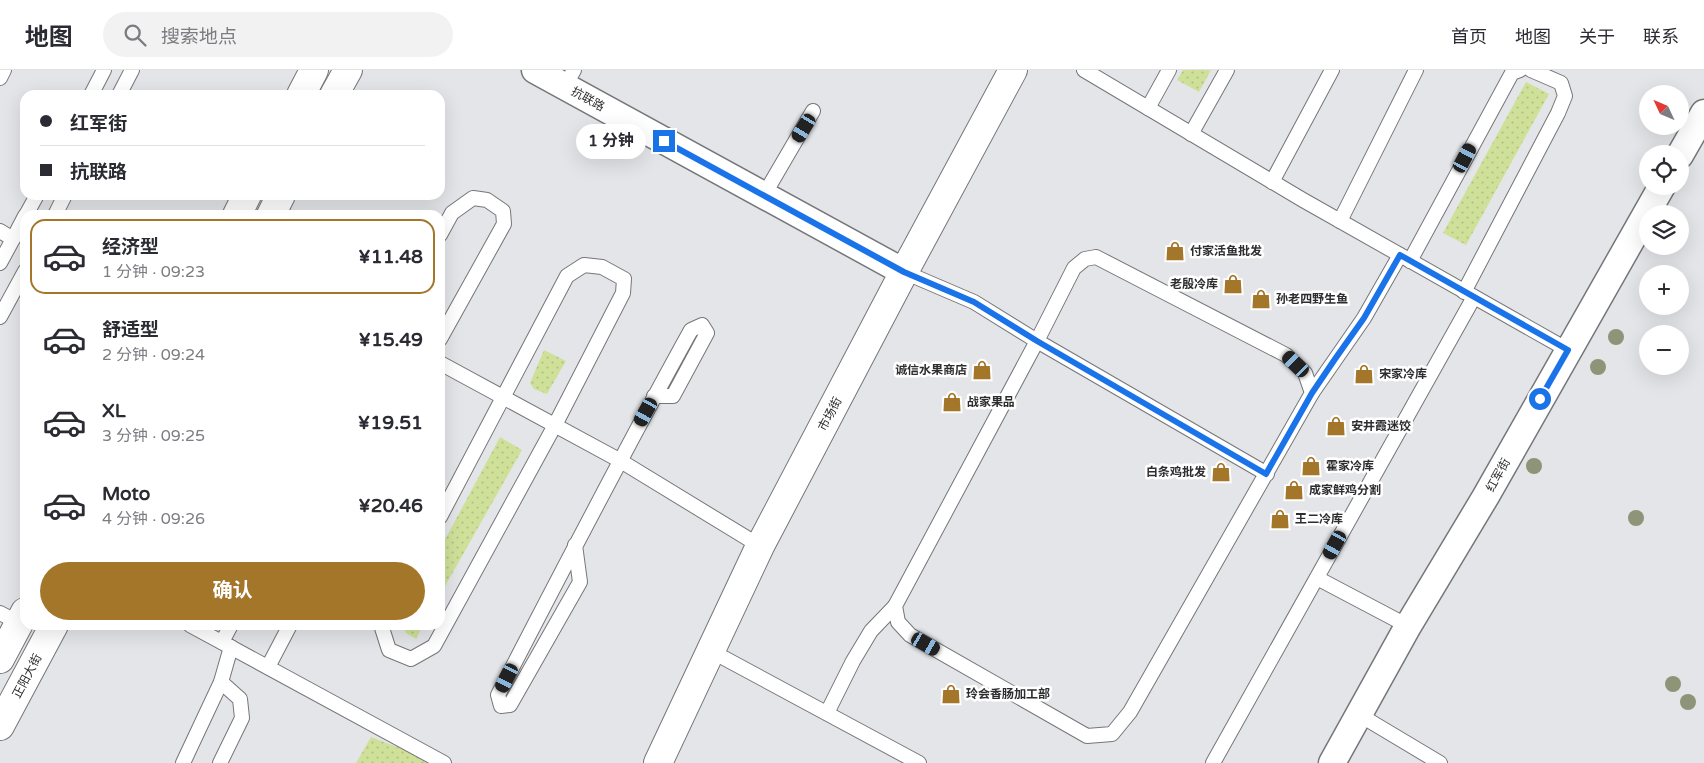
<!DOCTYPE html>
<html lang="zh">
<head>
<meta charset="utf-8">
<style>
	:root { --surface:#fff; --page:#f2f2f3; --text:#2b2b33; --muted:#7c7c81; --line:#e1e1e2; --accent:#a47629 }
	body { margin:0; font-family:"Varela Round","Noto Sans SC",sans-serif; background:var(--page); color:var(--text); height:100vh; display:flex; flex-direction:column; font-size:19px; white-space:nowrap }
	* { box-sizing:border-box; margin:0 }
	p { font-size:16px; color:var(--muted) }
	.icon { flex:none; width:28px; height:28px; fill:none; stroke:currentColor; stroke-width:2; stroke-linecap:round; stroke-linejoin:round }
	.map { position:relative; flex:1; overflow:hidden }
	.side { position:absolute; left:20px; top:140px; width:425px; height:420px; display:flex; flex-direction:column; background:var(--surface); border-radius:15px; box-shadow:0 5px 20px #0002 }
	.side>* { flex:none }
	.banner { position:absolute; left:20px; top:20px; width:425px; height:110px; border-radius:15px; box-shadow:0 5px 20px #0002; display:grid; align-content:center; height:110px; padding:0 20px; background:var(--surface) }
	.needle { width:32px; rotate:314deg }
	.fabs { position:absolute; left:1639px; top:15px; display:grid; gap:10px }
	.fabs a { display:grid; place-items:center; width:50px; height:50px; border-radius:50%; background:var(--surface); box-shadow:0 5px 20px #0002; font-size:25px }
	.end { position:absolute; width:22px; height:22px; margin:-11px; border:6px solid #1a73e8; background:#fff; box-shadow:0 0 0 2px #fff }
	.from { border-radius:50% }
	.bubble { position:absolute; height:35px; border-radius:18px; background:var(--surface); box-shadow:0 5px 20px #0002; font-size:16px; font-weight:700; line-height:35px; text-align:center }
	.car { position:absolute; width:15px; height:30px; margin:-15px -8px; border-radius:6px; box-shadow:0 0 4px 1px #0007; background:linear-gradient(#222 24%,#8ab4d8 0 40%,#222 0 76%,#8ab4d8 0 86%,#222 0) }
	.banner b { display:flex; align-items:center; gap:18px; height:48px; font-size:19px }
	.banner b+b { border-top:1px solid var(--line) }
	.banner i { width:12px; height:12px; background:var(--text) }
	ul { padding:9px 0 0; list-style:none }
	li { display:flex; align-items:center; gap:15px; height:75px; margin:0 10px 8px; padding:0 10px; border:2px solid transparent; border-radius:15px }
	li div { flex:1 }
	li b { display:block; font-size:19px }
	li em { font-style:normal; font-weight:700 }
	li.active { border-color:var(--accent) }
	li>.icon { width:45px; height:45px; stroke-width:1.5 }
	.action { display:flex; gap:10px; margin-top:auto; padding:10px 20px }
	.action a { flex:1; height:58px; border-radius:30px; background:var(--accent); color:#fff; font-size:20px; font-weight:700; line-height:58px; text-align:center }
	header { display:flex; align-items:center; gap:30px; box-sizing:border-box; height:70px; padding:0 25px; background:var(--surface); border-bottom:1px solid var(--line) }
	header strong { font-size:24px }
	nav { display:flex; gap:28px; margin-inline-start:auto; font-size:18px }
	.search { width:350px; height:45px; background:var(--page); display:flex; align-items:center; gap:12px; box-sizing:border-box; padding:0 18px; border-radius:28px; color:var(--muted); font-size:19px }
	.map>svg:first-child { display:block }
	.green { fill:url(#green-dots) }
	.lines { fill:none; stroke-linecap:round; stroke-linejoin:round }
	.service-casing { stroke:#757679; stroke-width:16 }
	.minor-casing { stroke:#757679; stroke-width:29 }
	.tertiary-casing { stroke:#757679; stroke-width:30 }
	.secondary-casing { stroke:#757679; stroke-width:30 }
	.service { stroke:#fff; stroke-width:14 }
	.minor { stroke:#fff; stroke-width:26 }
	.tertiary { stroke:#fff; stroke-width:28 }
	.secondary { stroke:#fff; stroke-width:28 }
	.tree { fill:#8d9477 }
	.route { stroke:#1a73e8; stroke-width:6 }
	.labels { text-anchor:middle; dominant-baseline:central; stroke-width:5; stroke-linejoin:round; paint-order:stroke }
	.street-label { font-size:12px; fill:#2d2d2f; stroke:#fff }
	.poi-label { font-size:12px; font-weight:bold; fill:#2d2d2f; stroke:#fff; text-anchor:start }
</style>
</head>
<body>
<header>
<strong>地图</strong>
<div class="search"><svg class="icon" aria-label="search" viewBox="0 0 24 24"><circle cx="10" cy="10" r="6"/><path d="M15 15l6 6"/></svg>搜索地点</div>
<nav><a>首页</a><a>地图</a><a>关于</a><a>联系</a></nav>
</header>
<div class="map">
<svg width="1704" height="693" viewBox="0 0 1704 693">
	<defs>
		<pattern id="green-dots" width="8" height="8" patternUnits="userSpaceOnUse" patternTransform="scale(1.25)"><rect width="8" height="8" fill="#cfe199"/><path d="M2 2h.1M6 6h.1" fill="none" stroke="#b2c184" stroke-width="1.8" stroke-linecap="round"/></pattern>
	</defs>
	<rect width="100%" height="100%" fill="#e4e5e8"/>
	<g class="green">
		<polygon points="1183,0 1211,0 1199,22 1177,10"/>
		<polygon points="1526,12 1549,24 1466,175 1443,163"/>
		<polygon points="544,280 566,291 547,324 534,319 530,313"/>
		<polygon points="500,367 522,380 440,525 440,479"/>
		<polygon points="403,555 423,555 416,569 406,563"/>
		<polygon points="371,667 410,682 431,693 356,693"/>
	</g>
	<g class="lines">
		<defs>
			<g id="service">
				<polyline points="1084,0 1303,130 1568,280"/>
				<polyline points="0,8 4,0"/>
				<polyline points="565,16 574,0"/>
				<polyline points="91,25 104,0"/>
				<polyline points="119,25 132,0"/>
				<polyline points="1148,38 1169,0"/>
				<polyline points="1191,64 1227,0"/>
				<polyline points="1272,112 1332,0"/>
				<polyline points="764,125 813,41"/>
				<polyline points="26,145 37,125"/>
				<polyline points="55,145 65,125"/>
				<polyline points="1340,151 1416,0"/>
				<polyline points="0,161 13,169 0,193"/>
				<polyline points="440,165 452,143 473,128 487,130 503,141 504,154 440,269"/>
				<polyline points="13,169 25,146"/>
				<polyline points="1410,191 1512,3 1520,0"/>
				<polyline points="904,202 974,232 1037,271 895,536 898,552 910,565 1087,666 1112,664 1130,642 1312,323 1305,303 1286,285 1096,187 1085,189 1074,198 1037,271 1267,404"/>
				<polyline points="1464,222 1558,43 1565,26 1561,13 1531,0"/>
				<polyline points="0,247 25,201"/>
				<polyline points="440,293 619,390 760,476"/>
				<polyline points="1312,323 1364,248 1400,185"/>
				<path d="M575,475l5,37 -70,123 -9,1 -3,-11c63,-122 126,-244 193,-365l11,-5 5,8 -34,63h-19"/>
				<polyline points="1317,508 1408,556"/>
				<polyline points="0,543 19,553"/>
				<polyline points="190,555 444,693"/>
				<polyline points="383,555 382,558 389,580 411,589 434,576 555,355 623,223 624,209 602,197 584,195 567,206 440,447"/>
				<polyline points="222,572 231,555"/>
				<polyline points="711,581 919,693"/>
				<polyline points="268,597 290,555"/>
				<polyline points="827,643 853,591 871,561 895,536"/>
				<polyline points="1358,644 1440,693"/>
				<polyline points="183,693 221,612 231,577"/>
				<polyline points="220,693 242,648 240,629 221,612"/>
				<polyline points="1213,693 1474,227"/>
			</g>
			<g id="minor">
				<polyline points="535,0 904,202"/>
				<polyline points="1680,85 1704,43"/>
				<polyline points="1332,693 1408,556 1486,426 1662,116"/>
			</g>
			<polyline id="tertiary" points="658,693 760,476 904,202 1013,0"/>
			<g id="secondary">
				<polyline points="301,25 314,0"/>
				<polyline points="334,25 348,0"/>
				<polyline points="237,145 247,125"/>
				<polyline points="271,145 281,125"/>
				<polyline points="0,589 25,542"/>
				<polyline points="0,656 54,555"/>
			</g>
		</defs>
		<use href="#service" class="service-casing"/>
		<use href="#minor" class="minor-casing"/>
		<use href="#tertiary" class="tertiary-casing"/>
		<use href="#secondary" class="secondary-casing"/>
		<use href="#service" class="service"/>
		<use href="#minor" class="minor"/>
		<use href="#tertiary" class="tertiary"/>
		<use href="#secondary" class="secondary"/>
	</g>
	<g class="tree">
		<circle cx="1616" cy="267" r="8"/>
		<circle cx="1598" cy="297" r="8"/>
		<circle cx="1534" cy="396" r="8"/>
		<circle cx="1636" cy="448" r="8"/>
		<circle cx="1673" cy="614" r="8"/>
		<circle cx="1688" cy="632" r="8"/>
	</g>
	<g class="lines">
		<polyline class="route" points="664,71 904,202 974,232 1037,271 1266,404 1312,323 1335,289 1364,248 1400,185 1568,280 1540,329"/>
	</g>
	<defs>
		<symbol id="shop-bare" viewBox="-9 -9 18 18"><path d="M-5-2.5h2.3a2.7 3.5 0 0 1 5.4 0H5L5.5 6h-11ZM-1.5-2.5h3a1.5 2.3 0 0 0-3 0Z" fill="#a47629" stroke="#fff" stroke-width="2.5" paint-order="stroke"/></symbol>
	</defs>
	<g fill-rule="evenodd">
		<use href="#shop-bare" x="1161" y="167" width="28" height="28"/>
		<use href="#shop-bare" x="1219" y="200" width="28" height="28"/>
		<use href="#shop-bare" x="1247" y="215" width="28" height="28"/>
		<use href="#shop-bare" x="968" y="286" width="28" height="28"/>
		<use href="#shop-bare" x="1350" y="290" width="28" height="28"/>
		<use href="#shop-bare" x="938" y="318" width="28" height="28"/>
		<use href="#shop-bare" x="1322" y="342" width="28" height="28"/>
		<use href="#shop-bare" x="1297" y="382" width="28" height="28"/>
		<use href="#shop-bare" x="1207" y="388" width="28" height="28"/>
		<use href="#shop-bare" x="1280" y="406" width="28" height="28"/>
		<use href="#shop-bare" x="1266" y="435" width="28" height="28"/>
		<use href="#shop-bare" x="937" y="610" width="28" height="28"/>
	</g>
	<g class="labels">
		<g class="street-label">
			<text transform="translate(588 29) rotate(29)">抗联路</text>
			<text transform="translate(830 344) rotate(-62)">市场街</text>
			<text transform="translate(1498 405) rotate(-61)">红军街</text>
			<text transform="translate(27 606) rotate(-62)">正阳大街</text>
		</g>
		<g class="poi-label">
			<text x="1190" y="181">付家活鱼批发</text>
			<text x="1218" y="214" text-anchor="end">老殷冷库</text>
			<text x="1276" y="229">孙老四野生鱼</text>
			<text x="967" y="300" text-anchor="end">诚信水果商店</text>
			<text x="1379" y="304">宋家冷库</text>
			<text x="967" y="332">战家果品</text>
			<text x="1351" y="356">安井霞迷饺</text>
			<text x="1326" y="396">霍家冷库</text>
			<text x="1206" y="402" text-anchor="end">白条鸡批发</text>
			<text x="1309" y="420">成家鲜鸡分割</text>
			<text x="1295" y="449">王二冷库</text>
			<text x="966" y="624">玲会香肠加工部</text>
		</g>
	</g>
</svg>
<div class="fabs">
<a><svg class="needle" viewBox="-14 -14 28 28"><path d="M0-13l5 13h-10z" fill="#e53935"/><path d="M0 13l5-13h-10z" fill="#7c7c81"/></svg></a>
<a><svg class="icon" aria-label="locate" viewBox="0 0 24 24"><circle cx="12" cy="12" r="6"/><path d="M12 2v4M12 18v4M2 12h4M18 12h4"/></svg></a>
<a><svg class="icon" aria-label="layers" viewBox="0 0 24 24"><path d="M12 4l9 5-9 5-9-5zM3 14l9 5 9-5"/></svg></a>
<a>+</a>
<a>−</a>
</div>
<i class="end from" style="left:1540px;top:329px"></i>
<i class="end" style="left:664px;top:71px"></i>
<div class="bubble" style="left:576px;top:54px;width:70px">1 分钟</div>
<i class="car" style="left:804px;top:58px;rotate:211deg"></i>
<i class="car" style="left:1465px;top:88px;rotate:28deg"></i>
<i class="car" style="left:1296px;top:294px;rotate:314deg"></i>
<i class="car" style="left:646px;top:342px;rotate:209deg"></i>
<i class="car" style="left:1335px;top:475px;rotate:209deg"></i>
<i class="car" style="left:926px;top:574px;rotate:120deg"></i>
<i class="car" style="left:507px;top:608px;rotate:207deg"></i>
<div class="banner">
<b><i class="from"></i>红军街</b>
<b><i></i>抗联路</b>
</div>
<section class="side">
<ul>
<li class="active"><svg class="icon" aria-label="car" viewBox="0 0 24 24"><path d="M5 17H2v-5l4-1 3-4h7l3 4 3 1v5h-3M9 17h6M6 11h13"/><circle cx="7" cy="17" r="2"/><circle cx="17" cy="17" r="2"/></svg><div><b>经济型</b><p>1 分钟 · 09:23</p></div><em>¥11.48</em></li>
<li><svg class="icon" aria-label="car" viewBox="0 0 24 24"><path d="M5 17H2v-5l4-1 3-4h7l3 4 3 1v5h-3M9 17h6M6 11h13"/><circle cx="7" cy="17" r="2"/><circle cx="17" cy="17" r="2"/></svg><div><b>舒适型</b><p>2 分钟 · 09:24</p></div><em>¥15.49</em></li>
<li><svg class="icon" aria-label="car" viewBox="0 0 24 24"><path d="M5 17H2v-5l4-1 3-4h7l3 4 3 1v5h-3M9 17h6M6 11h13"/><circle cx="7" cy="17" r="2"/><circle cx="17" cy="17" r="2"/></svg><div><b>XL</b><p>3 分钟 · 09:25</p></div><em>¥19.51</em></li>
<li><svg class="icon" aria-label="car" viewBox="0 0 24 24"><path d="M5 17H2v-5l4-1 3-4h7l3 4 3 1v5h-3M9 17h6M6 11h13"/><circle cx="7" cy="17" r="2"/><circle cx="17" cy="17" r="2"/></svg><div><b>Moto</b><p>4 分钟 · 09:26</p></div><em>¥20.46</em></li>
</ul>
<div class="action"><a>确认</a></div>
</section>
</div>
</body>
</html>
